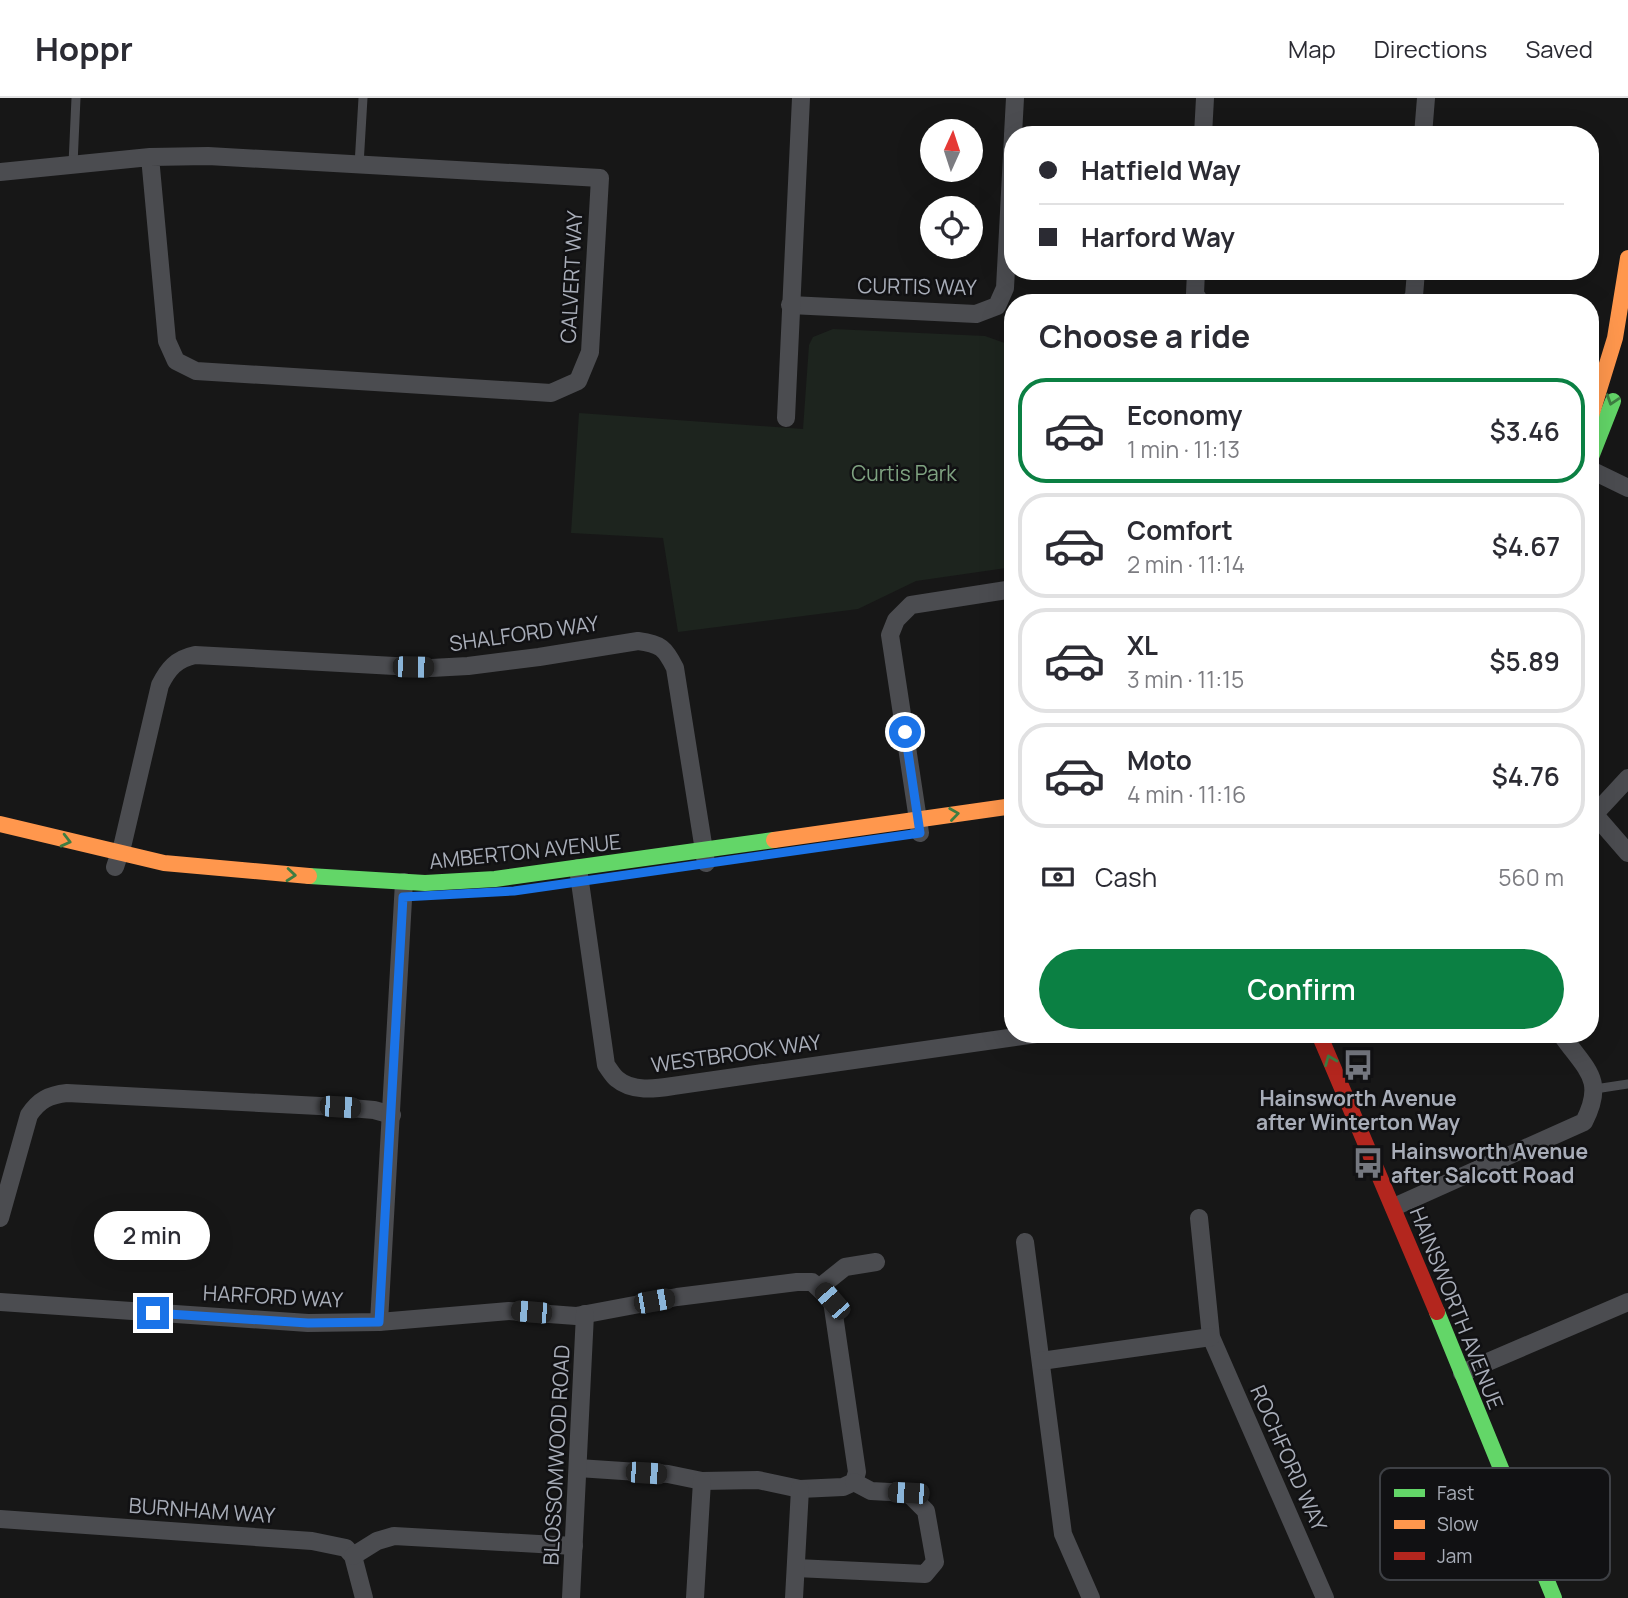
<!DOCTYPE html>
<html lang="en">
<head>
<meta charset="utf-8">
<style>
	:root { --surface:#fff; --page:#f7f7f7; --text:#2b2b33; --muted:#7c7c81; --line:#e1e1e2; --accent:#0b8043 }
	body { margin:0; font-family:Manrope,sans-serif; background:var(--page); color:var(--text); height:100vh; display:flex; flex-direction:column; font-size:26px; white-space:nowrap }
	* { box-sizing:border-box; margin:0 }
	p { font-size:23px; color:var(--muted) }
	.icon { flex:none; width:38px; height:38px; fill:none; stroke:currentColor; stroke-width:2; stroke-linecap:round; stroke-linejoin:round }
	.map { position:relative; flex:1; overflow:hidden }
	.drawer { position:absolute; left:1004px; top:196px; width:595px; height:749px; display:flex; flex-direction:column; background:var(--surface); border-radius:28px; box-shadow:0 7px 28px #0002 }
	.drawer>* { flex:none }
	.banner { position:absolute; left:1004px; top:28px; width:595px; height:154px; border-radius:28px; box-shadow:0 7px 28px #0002; display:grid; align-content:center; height:154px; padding:0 35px; background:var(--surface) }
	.needle { width:46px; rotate:3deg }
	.fabs { position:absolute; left:920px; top:21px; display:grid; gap:14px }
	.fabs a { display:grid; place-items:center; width:63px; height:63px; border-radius:50%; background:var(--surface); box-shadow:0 7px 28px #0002; font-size:35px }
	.end { position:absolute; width:32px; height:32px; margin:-16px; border:9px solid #1a73e8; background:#fff; box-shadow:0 0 0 4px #fff }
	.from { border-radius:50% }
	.bubble { position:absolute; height:49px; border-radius:24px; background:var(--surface); box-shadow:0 7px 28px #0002; font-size:23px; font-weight:600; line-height:49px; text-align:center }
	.car { position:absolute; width:21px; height:42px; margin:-21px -10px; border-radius:9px; box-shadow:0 0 5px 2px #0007; background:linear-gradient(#222 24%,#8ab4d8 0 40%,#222 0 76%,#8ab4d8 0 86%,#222 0) }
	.banner b { display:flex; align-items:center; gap:24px; height:66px; font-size:26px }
	.banner b+b { border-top:2px solid var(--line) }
	.banner i { width:18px; height:18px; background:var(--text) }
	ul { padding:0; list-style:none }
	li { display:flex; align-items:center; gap:21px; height:105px; margin:0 14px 10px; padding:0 21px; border:4px solid var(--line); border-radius:28px }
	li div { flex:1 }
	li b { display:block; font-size:26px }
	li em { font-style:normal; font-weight:600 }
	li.current { border-color:var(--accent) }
	li>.icon { width:63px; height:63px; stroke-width:1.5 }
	h2 { padding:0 35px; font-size:32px; line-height:84px }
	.pay { display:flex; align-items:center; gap:18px; height:77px; padding:0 35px; font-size:26px }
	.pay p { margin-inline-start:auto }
	.action { display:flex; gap:14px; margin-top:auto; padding:14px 35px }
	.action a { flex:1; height:80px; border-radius:42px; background:var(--accent); color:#fff; font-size:28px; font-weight:600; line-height:80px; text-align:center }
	header { display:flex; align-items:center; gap:42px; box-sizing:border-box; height:98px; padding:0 35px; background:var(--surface); border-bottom:2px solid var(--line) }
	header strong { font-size:33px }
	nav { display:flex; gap:38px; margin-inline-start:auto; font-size:24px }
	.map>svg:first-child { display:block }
	.green { fill:#1d241e }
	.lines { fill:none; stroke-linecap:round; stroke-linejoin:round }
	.lane { stroke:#4b4c50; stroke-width:9 }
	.street { stroke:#4b4c50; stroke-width:18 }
	.fast { stroke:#63d668; stroke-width:16 }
	.slow { stroke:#ff974d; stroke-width:16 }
	.jam { stroke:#b3261e; stroke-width:16 }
	.oneway { stroke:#3e7d42 }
	.route { stroke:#1a73e8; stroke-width:9 }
	.labels { text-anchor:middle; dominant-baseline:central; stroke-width:5; stroke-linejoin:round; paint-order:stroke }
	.street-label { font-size:21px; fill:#a8adb8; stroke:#111113 }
	.park-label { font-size:21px; fill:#7fa381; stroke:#111113 }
	.poi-label { font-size:21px; font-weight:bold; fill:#a8adb8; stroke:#111113 }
	.key { fill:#111113; stroke:#3e4045; stroke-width:2 }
	.key-label { font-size:19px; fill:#a8adb8 }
</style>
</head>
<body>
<header>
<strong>Hoppr</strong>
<nav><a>Map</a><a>Directions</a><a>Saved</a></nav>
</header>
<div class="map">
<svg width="1628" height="1500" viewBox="0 0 1628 1500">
	<rect width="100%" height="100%" fill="#171717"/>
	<polygon class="green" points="833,231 985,238 1013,248 1013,469 916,483 858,511 678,534 663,440 571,435 579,315 803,331 809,247 813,239"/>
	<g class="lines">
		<g class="lane">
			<polyline points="73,66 76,0"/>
			<polyline points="359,67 363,0"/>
			<polyline points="1595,991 1628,986"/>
		</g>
		<g class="street">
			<polyline points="1013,37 1015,0"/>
			<polyline points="1203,37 1205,0"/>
			<polyline points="1423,37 1426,0"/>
			<polyline points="0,74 150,59 208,58 600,80 590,254 578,283 551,295 196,273 176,263 167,243 150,59"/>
			<polyline points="1196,173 1195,196 1201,205"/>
			<polyline points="1409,205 1414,198 1416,173"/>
			<polyline points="790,207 976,216 997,208 1005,190 1013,38"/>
			<polyline points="786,320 801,0"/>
			<polyline points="1591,372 1628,390"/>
			<polyline points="1595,717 1628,755"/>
			<polyline points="1591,720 1628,680"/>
			<polyline points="920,735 890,537 896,522 911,507 1013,491"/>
			<path d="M115,769l8,-24 37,-158c8,-16 16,-26 35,-30l236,13 37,-2 71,-9 99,-16c23,3 27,7 37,27l31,195"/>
			<path d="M578,770l28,197c3,4 7,11 11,14 15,13 38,10 56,7l363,-52"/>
			<path d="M1394,1109l190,-85c22,-43 2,-52 -23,-88"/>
			<path d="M0,1120l29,-103c10,-15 20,-20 38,-22l272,14 35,3 18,5"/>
			<polyline points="1199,1120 1211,1239 1325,1500"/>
			<polyline points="1025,1144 1063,1436 1091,1500"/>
			<polyline points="820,1189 845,1169 876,1164"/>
			<polyline points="0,1204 308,1225 379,1224 404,784"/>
			<polyline points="379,1224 509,1213 576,1218 677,1199 797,1184 812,1184 832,1203 857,1374 854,1384 843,1389 800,1391 758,1382 702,1383 668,1376 578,1370"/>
			<polyline points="1041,1263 1211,1239"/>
			<polyline points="1462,1275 1628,1204"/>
			<polyline points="0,1421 312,1443 346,1450 353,1458 364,1500"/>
			<polyline points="353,1458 377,1443 394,1438 574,1448"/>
			<polyline points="796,1470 925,1476 935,1464 926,1413 908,1395 871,1393 854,1384"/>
			<polyline points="571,1500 585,1216"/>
			<polyline points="695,1500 702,1383"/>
			<polyline points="794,1500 800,1391"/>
		</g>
		<g class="fast">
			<polyline points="1591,359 1613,303"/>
			<polyline points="309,778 425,785 495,781 774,742"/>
			<polyline points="1437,1214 1554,1500"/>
		</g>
		<g class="slow">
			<polyline points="1591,318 1615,240 1628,160"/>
			<polyline points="0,726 164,765 309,778"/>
			<polyline points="774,742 1013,708"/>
		</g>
		<polyline class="jam" points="1319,936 1437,1214"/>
	</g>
	<defs><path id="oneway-chevron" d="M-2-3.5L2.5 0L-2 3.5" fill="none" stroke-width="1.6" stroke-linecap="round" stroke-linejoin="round" transform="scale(1.75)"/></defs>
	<g class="oneway">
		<use href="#oneway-chevron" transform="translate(1612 302) rotate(108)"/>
		<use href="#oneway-chevron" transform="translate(954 716) rotate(-8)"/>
		<use href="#oneway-chevron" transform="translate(66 743) rotate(14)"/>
		<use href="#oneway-chevron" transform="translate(291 777) rotate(5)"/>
		<use href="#oneway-chevron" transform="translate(1330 962) rotate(-112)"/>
	</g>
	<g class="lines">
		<polyline class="route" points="153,1215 308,1225 379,1224 403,799 514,793 920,735 905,634"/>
	</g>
	<defs>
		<symbol id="bus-bare" viewBox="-9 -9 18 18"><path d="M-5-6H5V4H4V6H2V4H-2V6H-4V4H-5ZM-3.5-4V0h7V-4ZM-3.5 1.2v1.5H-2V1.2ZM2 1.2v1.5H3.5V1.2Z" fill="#757880" stroke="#111113" stroke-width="2.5" paint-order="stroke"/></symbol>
	</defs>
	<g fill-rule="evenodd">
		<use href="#bus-bare" x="1336" y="945" width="44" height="44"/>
		<use href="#bus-bare" x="1346" y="1043" width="44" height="44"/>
	</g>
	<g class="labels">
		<g class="street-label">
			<text transform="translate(571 179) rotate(-87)">CALVERT WAY</text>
			<text transform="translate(917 188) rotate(1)">CURTIS WAY</text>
			<text transform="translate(524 535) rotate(-8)">SHALFORD WAY</text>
			<text transform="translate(525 753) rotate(-6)">AMBERTON AVENUE</text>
			<text transform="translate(736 955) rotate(-8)">WESTBROOK WAY</text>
			<text transform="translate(273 1198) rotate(3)">HARFORD WAY</text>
			<text transform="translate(1457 1210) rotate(68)">HAINSWORTH AVENUE</text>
			<text transform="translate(556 1357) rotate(-87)">BLOSSOMWOOD ROAD</text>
			<text transform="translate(1289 1360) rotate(66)">ROCHFORD WAY</text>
			<text transform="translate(202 1412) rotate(4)">BURNHAM WAY</text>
		</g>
		<g class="park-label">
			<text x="904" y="375">Curtis Park</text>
		</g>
		<g class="poi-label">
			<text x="1358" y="1000">Hainsworth Avenue<tspan x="1358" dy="24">after Winterton Way</tspan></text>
			<text x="1391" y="1053" text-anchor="start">Hainsworth Avenue<tspan x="1391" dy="24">after Salcott Road</tspan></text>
		</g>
	</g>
	<rect x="1380" y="1370" width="230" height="112" rx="10" class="key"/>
	<rect x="1394" y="1391" width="31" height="8" fill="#63d668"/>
	<rect x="1394" y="1422" width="31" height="9" fill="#ff974d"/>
	<rect x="1394" y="1454" width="31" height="8" fill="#b3261e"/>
	<g class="key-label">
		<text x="1437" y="1402">Fast</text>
		<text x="1437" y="1433">Slow</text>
		<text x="1437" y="1465">Jam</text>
	</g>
</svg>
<div class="fabs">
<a><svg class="needle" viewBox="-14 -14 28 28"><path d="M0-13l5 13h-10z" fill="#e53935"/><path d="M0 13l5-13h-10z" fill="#7c7c81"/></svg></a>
<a><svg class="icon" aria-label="locate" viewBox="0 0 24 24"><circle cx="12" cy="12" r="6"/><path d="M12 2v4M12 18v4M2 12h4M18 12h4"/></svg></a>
</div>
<i class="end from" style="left:905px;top:634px"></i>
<i class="end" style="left:153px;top:1215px"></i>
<div class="bubble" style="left:94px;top:1113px;width:116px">2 min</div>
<i class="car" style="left:413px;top:569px;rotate:91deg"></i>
<i class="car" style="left:340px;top:1009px;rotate:94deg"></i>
<i class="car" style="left:654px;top:1203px;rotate:80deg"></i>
<i class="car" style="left:832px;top:1203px;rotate:319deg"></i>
<i class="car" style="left:531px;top:1214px;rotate:275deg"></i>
<i class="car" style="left:646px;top:1375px;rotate:94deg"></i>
<i class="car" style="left:908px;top:1395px;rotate:273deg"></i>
<div class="banner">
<b><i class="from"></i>Hatfield Way</b>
<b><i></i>Harford Way</b>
</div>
<section class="drawer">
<h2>Choose a ride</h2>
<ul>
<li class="current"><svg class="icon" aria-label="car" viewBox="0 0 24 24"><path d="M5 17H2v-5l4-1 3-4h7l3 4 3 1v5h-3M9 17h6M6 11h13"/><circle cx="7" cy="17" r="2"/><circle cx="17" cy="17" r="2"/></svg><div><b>Economy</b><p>1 min · 11:13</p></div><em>$3.46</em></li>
<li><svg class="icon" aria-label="car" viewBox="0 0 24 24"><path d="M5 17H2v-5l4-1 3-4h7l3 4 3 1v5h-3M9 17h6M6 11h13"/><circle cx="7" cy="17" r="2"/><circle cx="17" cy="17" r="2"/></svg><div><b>Comfort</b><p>2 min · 11:14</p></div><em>$4.67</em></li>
<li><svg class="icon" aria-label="car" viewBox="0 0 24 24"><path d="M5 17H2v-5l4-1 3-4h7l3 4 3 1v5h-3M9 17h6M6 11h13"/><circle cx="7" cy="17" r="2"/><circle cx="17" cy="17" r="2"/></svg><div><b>XL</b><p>3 min · 11:15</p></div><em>$5.89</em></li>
<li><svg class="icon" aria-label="car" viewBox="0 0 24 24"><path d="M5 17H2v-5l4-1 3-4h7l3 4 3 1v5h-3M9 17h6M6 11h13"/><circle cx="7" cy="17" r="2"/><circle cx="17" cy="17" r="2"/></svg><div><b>Moto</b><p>4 min · 11:16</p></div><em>$4.76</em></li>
</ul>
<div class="pay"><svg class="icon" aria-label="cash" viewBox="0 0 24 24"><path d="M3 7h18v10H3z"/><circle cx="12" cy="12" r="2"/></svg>Cash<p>560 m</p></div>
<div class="action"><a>Confirm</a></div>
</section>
</div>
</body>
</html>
